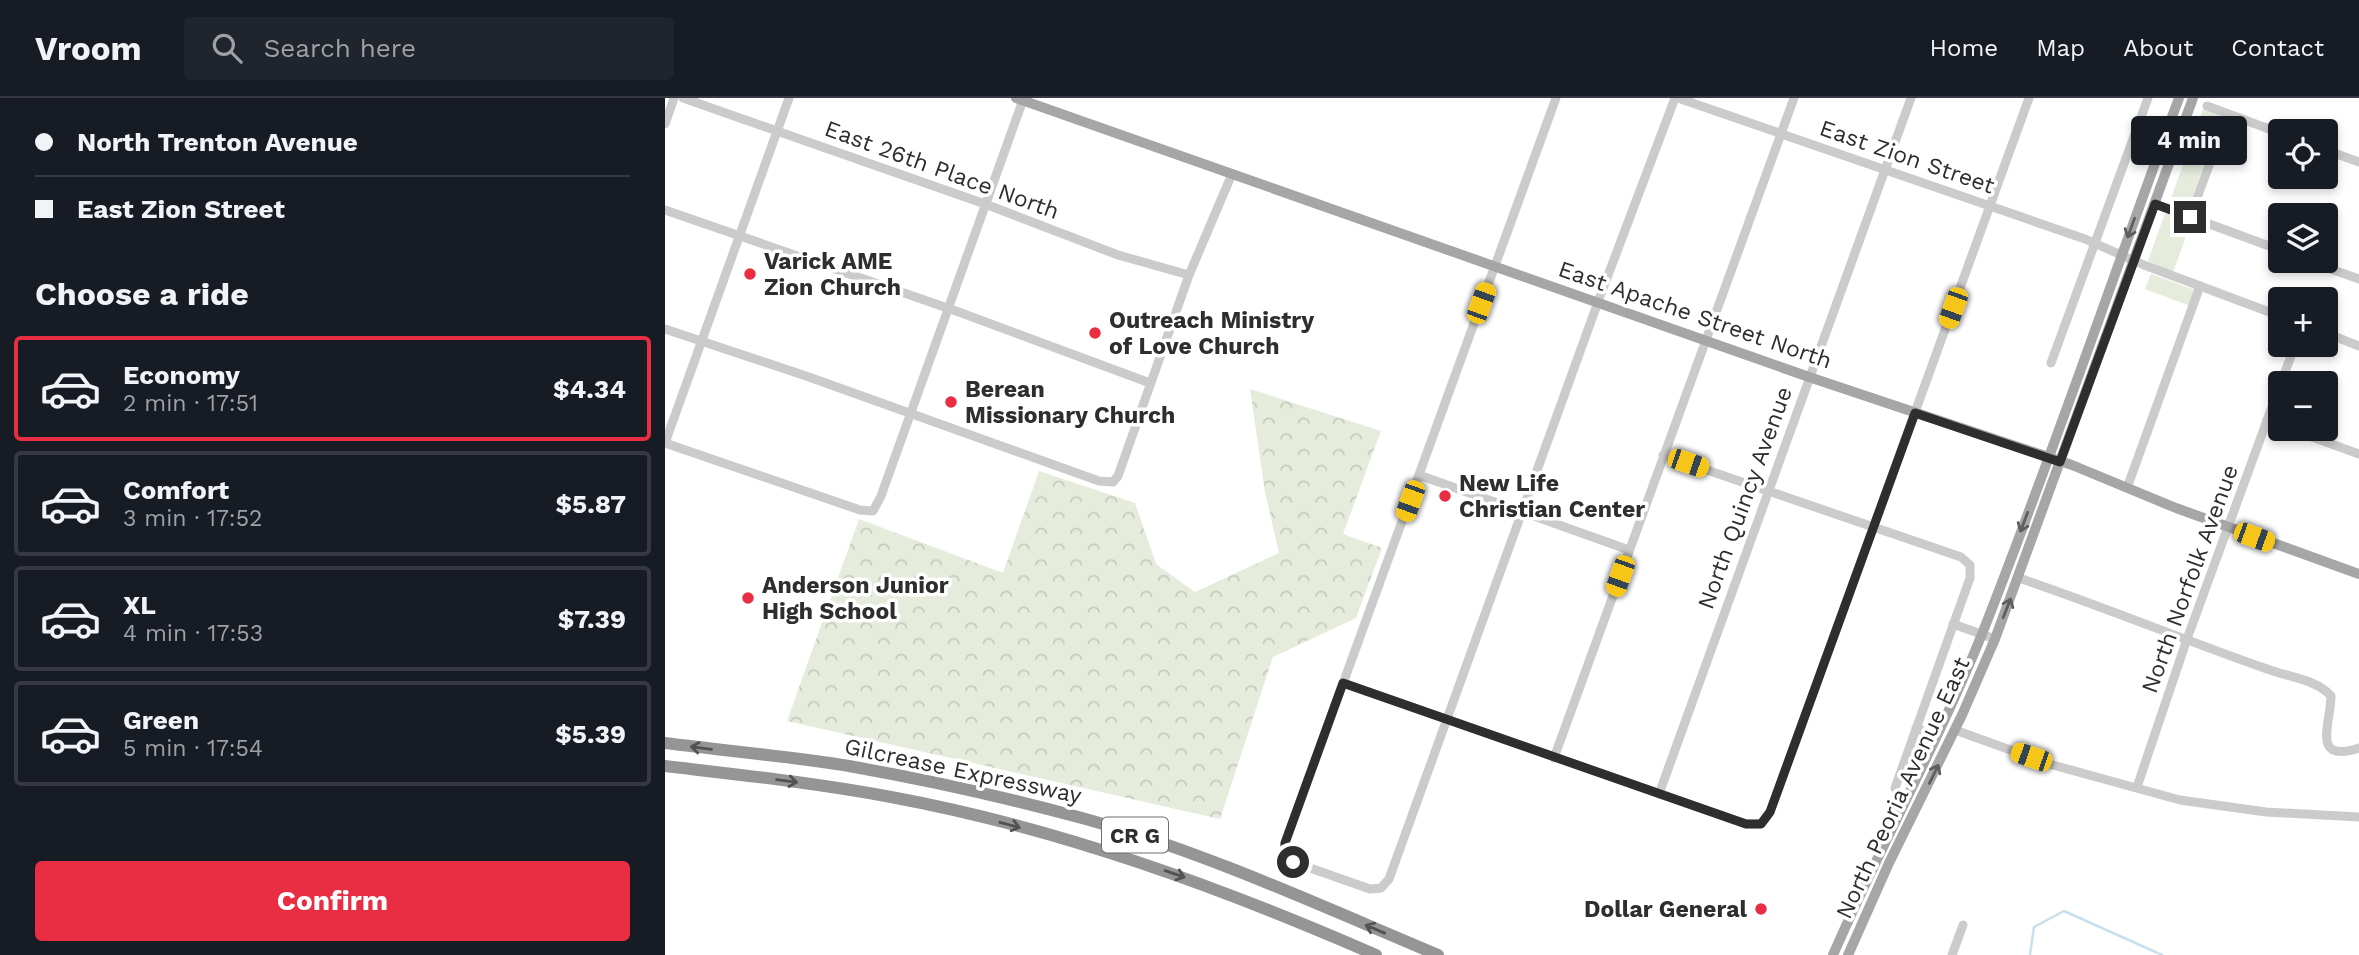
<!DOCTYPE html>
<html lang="en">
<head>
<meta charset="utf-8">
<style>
	:root { --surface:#171b24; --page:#20242c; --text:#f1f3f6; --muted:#9ea1a6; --line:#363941; --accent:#e92d43 }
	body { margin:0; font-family:"Work Sans",sans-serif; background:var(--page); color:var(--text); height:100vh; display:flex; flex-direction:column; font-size:26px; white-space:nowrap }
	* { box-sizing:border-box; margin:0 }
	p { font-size:23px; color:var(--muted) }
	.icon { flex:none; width:38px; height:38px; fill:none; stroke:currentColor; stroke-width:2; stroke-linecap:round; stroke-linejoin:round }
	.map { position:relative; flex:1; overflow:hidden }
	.panel { display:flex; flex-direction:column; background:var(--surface); width:665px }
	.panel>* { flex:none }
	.top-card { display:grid; align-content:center; height:154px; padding:0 35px; background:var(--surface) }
	.buttons { position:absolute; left:1603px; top:21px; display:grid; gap:14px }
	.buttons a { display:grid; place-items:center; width:70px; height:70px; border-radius:7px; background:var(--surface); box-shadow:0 4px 10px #0003; font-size:35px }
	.end { position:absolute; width:32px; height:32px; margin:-16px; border:9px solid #2e2e2e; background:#fff; box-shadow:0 0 0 4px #fff }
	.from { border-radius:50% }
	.bubble { position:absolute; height:49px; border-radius:7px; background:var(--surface); box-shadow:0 4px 10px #0003; font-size:23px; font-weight:700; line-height:49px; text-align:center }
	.car { position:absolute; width:21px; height:42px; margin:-21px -10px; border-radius:9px; box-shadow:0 0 5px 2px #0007; background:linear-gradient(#f5c518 24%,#345 0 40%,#f5c518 0 76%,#345 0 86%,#f5c518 0) }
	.top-card b { display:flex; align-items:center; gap:24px; height:66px; font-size:26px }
	.top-card b+b { border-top:2px solid var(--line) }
	.top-card i { width:18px; height:18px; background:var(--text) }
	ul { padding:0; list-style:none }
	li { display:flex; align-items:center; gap:21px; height:105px; margin:0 14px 10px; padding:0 21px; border:4px solid var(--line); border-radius:7px }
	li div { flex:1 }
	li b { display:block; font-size:26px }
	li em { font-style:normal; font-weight:700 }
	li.selected { border-color:var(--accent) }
	li>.icon { width:63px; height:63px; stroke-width:1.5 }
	h2 { padding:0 35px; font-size:32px; line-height:84px }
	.primary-button { display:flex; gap:14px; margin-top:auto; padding:14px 35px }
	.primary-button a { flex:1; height:80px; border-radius:7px; background:var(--accent); color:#fff; font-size:28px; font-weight:700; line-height:80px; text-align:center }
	header { display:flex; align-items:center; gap:42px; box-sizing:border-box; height:98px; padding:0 35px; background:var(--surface); border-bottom:2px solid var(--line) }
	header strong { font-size:33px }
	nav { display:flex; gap:38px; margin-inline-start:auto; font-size:24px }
	.search { width:490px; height:63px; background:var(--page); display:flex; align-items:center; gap:18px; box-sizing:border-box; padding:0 24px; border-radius:7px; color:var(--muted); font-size:26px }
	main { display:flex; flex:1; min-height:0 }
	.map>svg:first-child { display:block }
	.grass { fill:#e5ecdc }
	.forest { fill:url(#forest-crowns) }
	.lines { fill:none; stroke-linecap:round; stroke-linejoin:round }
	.stream { stroke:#c7e0ec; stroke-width:2.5 }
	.minor { stroke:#cbcbcb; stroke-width:9 }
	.major { stroke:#a6a6a6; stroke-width:10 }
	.highway { stroke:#959595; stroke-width:12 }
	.oneway { stroke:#5e5e5e }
	.oneway2 { stroke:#525252 }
	.route { stroke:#2e2e2e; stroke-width:9 }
	.poi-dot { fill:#e92d43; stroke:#fff; stroke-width:2.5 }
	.labels { text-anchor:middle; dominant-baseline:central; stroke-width:7; stroke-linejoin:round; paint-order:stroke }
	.shield { fill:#fff; stroke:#6d6d6d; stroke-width:2 }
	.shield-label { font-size:21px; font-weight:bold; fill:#2e2e2e }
	.street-label { font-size:23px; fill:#2e2e2e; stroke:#fff }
	.poi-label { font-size:23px; font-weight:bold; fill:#2e2e2e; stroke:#fff; text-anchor:start }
</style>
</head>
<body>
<header>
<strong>Vroom</strong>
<div class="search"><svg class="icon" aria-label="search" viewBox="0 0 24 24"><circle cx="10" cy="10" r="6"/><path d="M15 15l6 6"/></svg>Search here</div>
<nav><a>Home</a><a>Map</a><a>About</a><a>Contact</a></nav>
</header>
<main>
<section class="panel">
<div class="top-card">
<b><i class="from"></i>North Trenton Avenue</b>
<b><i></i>East Zion Street</b>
</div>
<h2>Choose a ride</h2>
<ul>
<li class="selected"><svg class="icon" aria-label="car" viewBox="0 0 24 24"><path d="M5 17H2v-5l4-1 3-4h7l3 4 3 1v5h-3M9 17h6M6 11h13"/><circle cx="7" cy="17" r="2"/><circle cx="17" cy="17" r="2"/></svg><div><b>Economy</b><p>2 min · 17:51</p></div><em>$4.34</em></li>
<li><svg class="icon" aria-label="car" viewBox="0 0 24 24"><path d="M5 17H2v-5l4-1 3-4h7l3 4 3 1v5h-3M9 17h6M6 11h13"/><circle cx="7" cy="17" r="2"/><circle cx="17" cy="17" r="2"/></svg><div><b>Comfort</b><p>3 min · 17:52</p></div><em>$5.87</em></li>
<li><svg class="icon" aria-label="car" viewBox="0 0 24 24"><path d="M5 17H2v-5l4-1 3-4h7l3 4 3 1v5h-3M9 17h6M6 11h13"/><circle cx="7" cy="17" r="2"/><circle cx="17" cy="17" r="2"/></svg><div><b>XL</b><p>4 min · 17:53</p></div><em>$7.39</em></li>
<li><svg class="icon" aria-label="car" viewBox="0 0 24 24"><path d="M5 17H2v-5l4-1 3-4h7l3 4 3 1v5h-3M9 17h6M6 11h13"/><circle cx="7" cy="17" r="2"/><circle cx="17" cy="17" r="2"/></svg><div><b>Green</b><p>5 min · 17:54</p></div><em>$5.39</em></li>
</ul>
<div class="primary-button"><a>Confirm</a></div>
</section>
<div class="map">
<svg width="1694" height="857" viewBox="0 0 1694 857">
	<defs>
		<pattern id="forest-crowns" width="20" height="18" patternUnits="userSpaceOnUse" patternTransform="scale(1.75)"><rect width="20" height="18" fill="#e5ecdc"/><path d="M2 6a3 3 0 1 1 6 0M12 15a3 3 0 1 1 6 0" fill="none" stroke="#c5cbbd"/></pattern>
	</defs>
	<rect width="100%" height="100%" fill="#fff"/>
	<g class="grass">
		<polygon points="1538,11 1555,17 1556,20 1525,105 1517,111 1504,106"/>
		<polygon points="1500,115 1526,124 1508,175 1483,163"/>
		<polygon points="1486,176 1530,192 1525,208 1480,191"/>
	</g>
	<polygon class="forest" points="585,291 716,333 678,436 717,450 691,520 608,559 555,721 122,623 194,421 338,475 374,373 470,405 491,466 530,494 614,455 600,394"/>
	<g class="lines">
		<polyline class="stream" points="1365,857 1369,829 1399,813 1497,857"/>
		<g class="minor">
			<polyline points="18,0 320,106 453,157 524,177"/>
			<polyline points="891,0 620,745 619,754 628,764 705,791 716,790 724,781 937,193 1010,0"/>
			<polyline points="1013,0 1420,141 1479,167 1615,218"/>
			<polyline points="1542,8 1615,35"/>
			<polyline points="0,26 9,0"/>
			<polyline points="1661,52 1694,64"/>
			<polyline points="1490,106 1615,152"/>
			<polyline points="0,112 291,213 485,285"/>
			<polyline points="1525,119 1563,16"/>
			<polyline points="1643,163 1694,181"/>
			<polyline points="0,231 144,279 434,383 448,384 453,378 524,177 567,76"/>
			<polyline points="1661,235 1694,248"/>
			<polyline points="1386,265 1483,0"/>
			<polyline points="1616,285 1630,247"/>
			<polyline points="1602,322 1615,327"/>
			<polyline points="1625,331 1694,356"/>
			<polyline points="0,345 195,412 208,413 216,398 358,2"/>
			<polyline points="0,345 124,0"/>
			<polyline points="998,357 1296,459 1305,467 1305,480 1230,690"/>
			<polyline points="754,377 964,452"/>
			<polyline points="1462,390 1535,188"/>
			<path d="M1354,480c83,28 165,62 248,91 21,8 49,10 64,27 0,27 -21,68 28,52"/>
			<polyline points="1288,526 1330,541"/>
			<polyline points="678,585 1081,726 1096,726 1105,714 1364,0"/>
			<polyline points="1251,630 1271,638"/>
			<polyline points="1290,632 1384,666 1515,702 1601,714 1694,719"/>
			<polyline points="889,660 1129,0"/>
			<polyline points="1472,689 1522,541 1615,287"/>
			<polyline points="994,696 1246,0"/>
			<polyline points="1287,857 1298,827"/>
		</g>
		<g class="major">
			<polyline points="351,0 1144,279 1407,367 1511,410 1694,476"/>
			<path d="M1168,857c47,-109 105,-212 149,-321 70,-177 131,-358 197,-536"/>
			<polyline points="1183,857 1224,765 1297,617 1330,541 1528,0"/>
		</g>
		<g class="highway">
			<path d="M0,645c61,8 123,13 184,23 79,14 156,31 233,52 123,34 239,88 356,137"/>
			<path d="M0,668c76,9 151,17 226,31 168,31 329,90 485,158"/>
		</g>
	</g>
	<defs><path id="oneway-shaft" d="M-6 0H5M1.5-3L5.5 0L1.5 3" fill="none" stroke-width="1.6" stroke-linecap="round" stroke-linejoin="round" transform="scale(1.75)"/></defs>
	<g class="oneway">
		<use href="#oneway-shaft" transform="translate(1466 130) rotate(110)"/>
		<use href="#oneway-shaft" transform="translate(1359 424) rotate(111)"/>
		<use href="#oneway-shaft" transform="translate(1342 510) rotate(-68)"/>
		<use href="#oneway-shaft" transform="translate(1269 676) rotate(-64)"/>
	</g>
	<g class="oneway2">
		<use href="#oneway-shaft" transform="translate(36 650) rotate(-173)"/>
		<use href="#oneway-shaft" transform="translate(122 683) rotate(7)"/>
		<use href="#oneway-shaft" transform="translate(345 727) rotate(15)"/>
		<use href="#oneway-shaft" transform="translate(510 776) rotate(19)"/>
		<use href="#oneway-shaft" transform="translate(710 831) rotate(-157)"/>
	</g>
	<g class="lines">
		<polyline class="route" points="628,764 620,754 620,745 678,585 1081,726 1096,726 1105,714 1250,315 1395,364 1490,106 1525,119"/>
	</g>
	<g class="poi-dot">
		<circle cx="85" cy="176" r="7"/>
		<circle cx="430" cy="235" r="7"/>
		<circle cx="286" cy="304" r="7"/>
		<circle cx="780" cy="398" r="7"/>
		<circle cx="83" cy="500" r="7"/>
		<circle cx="1096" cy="811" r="7"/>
	</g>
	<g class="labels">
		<rect class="shield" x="437" y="719.5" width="66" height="35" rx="5"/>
		<g class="shield-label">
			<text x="470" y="737">CR G</text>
		</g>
		<g class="street-label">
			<text transform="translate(1242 59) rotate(19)">East Zion Street</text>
			<text transform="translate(277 72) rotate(20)">East 26th Place North</text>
			<text transform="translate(1030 217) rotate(19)">East Apache Street North</text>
			<text transform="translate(1080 400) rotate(-70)">North Quincy Avenue</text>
			<text transform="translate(1525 481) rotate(-70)">North Norfolk Avenue</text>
			<text transform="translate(298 673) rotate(12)">Gilcrease Expressway</text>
			<text transform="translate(1238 690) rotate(-65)">North Peoria Avenue East</text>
		</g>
		<g class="poi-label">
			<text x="99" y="163">Varick AME<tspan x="99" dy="26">Zion Church</tspan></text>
			<text x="444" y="222">Outreach Ministry<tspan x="444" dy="26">of Love Church</tspan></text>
			<text x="300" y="291">Berean<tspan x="300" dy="26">Missionary Church</tspan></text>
			<text x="794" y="385">New Life<tspan x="794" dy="26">Christian Center</tspan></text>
			<text x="97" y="487">Anderson Junior<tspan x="97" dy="26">High School</tspan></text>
			<text x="1082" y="811" text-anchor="end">Dollar General</text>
		</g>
	</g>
</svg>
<div class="buttons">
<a><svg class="icon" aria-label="locate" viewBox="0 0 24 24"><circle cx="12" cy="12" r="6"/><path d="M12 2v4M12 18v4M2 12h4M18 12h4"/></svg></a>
<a><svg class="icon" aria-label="layers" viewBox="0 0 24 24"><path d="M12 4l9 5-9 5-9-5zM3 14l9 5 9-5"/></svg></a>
<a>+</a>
<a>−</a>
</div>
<i class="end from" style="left:628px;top:764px"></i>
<i class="end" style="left:1525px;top:119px"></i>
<div class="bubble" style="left:1466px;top:18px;width:116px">4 min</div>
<i class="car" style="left:816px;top:205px;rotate:20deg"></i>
<i class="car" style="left:1288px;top:210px;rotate:200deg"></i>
<i class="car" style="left:1023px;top:365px;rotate:109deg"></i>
<i class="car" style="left:745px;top:403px;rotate:200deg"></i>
<i class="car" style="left:1589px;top:439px;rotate:110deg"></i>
<i class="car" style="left:955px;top:478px;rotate:200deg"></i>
<i class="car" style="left:1366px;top:659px;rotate:289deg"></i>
</div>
</main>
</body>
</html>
